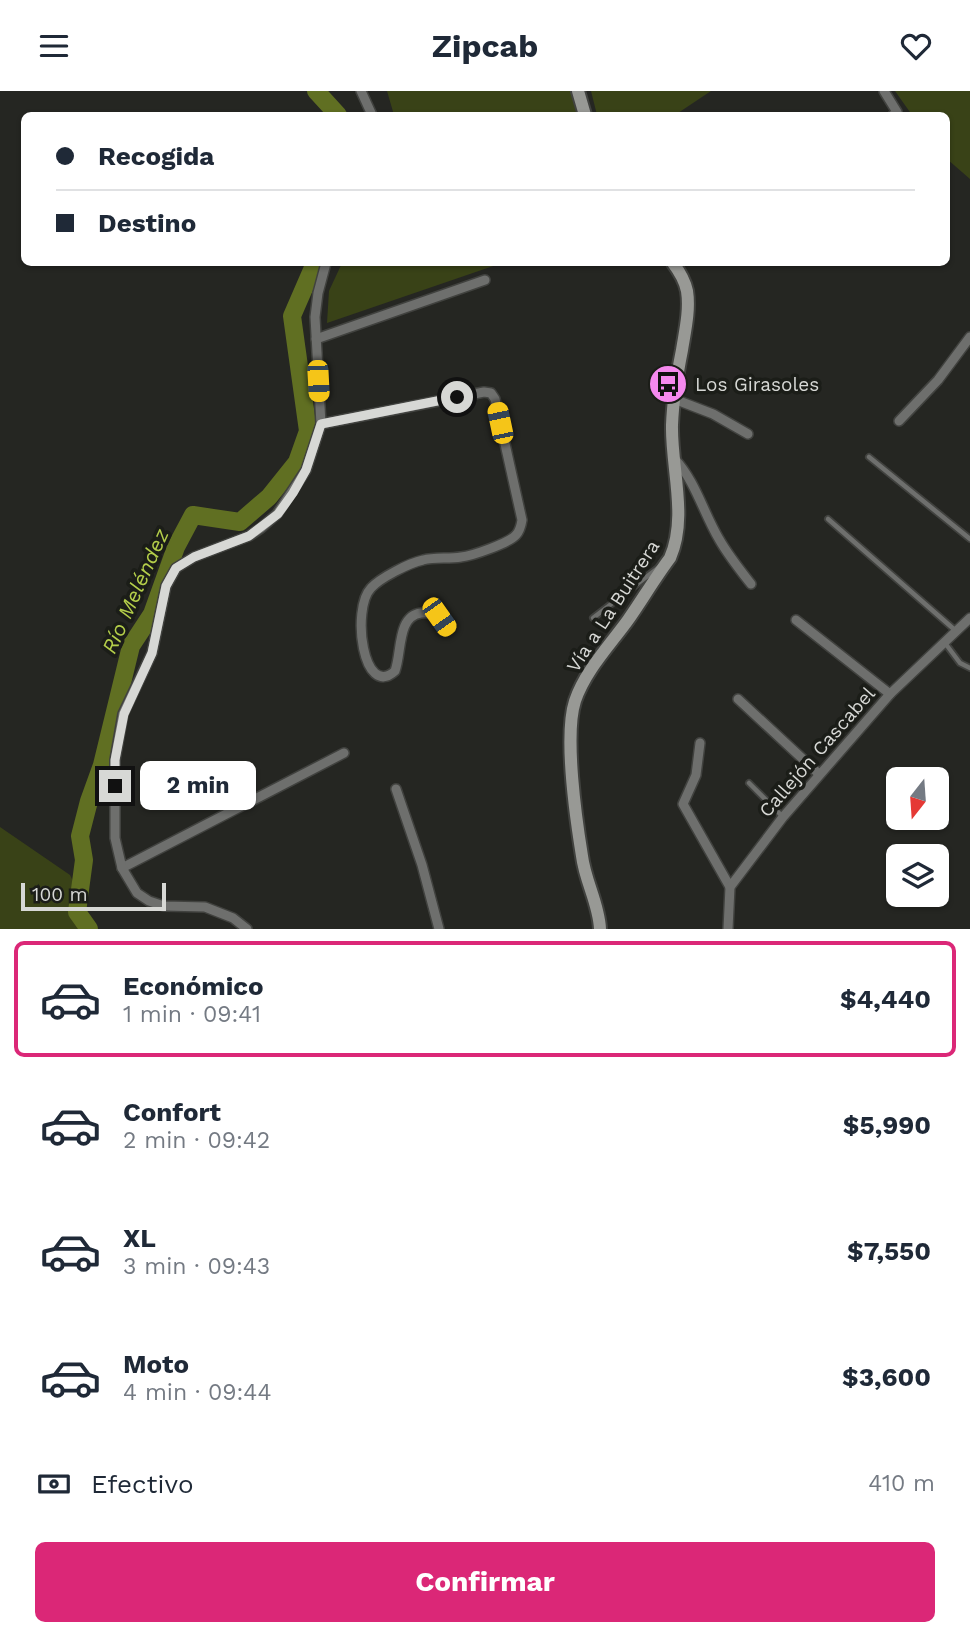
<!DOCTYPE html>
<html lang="es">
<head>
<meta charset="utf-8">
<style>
	:root { --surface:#fff; --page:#f2f2f3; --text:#1f2937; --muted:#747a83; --line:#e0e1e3; --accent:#db2777 }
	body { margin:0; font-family:"Work Sans",sans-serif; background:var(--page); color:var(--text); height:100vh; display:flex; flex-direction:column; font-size:26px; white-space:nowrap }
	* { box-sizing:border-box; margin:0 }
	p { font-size:23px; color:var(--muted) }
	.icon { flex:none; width:38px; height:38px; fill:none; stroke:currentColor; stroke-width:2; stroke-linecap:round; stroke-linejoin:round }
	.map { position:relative; height:838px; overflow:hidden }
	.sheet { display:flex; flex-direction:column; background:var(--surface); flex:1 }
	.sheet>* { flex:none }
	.top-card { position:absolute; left:21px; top:21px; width:929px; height:154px; border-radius:10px; box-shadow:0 2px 5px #0004; display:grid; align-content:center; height:154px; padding:0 35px; background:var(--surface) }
	.needle { width:46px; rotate:197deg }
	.controls { position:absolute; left:886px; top:676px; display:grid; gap:14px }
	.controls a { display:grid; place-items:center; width:63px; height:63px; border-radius:10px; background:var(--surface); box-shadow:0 2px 5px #0004; font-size:35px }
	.scale { position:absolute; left:21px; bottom:18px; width:145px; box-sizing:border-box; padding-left:7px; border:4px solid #d7d8d5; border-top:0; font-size:19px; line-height:24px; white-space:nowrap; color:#d7d8d5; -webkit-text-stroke:5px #1b1d18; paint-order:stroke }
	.end { position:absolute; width:32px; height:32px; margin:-16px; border:9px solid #d7d8d5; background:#111; box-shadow:0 0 0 4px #111 }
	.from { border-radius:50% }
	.bubble { position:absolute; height:49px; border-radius:10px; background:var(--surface); box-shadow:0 2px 5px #0004; font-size:23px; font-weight:700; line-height:49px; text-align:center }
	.car { position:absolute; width:21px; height:42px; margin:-21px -10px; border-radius:9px; box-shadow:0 0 5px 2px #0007; background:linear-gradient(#f5c518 24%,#345 0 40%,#f5c518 0 76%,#345 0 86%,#f5c518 0) }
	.top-card b { display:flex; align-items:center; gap:24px; height:66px; font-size:26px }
	.top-card b+b { border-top:2px solid var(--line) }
	.top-card i { width:18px; height:18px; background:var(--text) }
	ul { padding:12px 0 0; list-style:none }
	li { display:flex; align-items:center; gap:21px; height:116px; margin:0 14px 10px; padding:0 21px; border:4px solid transparent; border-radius:10px }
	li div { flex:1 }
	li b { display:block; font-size:26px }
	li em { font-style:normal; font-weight:700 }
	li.on { border-color:var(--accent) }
	li>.icon { width:63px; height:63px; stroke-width:1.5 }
	.pay { display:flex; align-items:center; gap:18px; height:77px; padding:0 35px; font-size:26px }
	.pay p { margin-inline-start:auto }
	.action { display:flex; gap:14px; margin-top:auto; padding:14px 35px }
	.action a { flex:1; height:80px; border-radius:10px; background:var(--accent); color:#fff; font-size:28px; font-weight:700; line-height:80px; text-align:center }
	header { display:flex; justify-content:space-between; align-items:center; height:91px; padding:0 35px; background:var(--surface); font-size:32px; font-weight:700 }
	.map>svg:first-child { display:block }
	.green { fill:#394217 }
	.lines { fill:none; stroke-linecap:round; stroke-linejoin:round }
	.river { stroke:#606f22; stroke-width:18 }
	.lane-casing { stroke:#41423f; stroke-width:8 }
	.street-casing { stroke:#41423f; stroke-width:12 }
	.secondary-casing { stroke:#41423f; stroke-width:16 }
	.lane { stroke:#6e6f6d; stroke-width:4.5 }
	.street { stroke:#6e6f6d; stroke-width:9 }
	.secondary { stroke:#989995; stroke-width:12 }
	.route { stroke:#d7d8d5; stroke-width:9 }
	.labels { text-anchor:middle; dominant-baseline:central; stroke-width:7; stroke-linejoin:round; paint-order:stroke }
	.poi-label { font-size:19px; fill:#d7d8d5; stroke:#1b1d18; text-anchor:start }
	.street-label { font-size:19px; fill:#d7d8d5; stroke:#1b1d18 }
	.water-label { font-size:21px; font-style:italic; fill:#b4ce4a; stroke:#1b1d18 }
</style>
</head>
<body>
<header><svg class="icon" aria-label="menu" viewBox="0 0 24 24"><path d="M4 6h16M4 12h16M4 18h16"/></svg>Zipcab<svg class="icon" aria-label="heart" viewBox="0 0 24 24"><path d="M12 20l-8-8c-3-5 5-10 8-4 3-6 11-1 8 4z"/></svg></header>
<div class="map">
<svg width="970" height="838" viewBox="0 0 970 838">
	<rect width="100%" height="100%" fill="#252622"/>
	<g class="green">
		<polygon points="387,0 572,0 578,24 394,24"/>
		<polygon points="591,0 711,0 675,24 597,24"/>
		<polygon points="895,0 970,0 970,88 947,68 947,24 912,24"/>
		<polygon points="342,172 502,172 327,232 329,200"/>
		<polygon points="0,736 70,784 78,800 77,821 89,838 0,838"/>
	</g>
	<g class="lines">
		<g class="river">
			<polyline points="316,0 338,24"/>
			<polyline points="89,838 77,821 84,769 80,745 89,710 102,674 131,555 152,523 176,456 193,424 240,431 269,406 297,371 308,340 292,225 315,172"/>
		</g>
		<defs>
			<g id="lane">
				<polyline points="869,366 970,448"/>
				<polyline points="828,428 956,540"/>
				<polyline points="593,527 658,477"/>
				<polyline points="945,552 960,572 970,577"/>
				<polyline points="749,692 783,726"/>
			</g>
			<g id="street">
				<polyline points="361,0 372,24"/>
				<polyline points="884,0 897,21 893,24"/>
				<polyline points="316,248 485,189"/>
				<polyline points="674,308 713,323 748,343"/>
				<polyline points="899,330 938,289 970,246"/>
				<path d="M321,333l163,-32 7,1 4,6 27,121c-1,6 -2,11 -6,15 -7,8 -44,21 -55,22 -13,2 -26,0 -38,3 -14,3 -43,18 -52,28 -20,21 -8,112 24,83 7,-19 2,-55 26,-58 14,-2 19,5 27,16"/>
				<path d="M674,367c22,24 29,54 45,81 9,16 21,31 32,45"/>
				<polyline points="796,529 890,603"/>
				<polyline points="738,608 819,683"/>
				<polyline points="700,652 696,684 683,713 730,796"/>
				<polyline points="396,698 422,774 439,838"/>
				<polyline points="122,777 344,662"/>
				<polyline points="247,838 233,827 205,816 164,815 149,810 137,802 122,777 115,747 115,669 123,623 152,562 166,495 176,477 194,466 249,445 261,437 277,423 306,379 321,333 315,226 318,202 326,172"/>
				<polyline points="728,838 730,796 783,726 890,603 970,527"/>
			</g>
			<g id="secondary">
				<polyline points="578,0 585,24"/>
				<path d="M600,838c-1,-25 -15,-48 -18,-73 -6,-37 -18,-121 -7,-155 10,-30 35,-56 53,-81 14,-20 27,-42 42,-62 18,-41 1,-90 2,-133 1,-25 5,-50 10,-75 3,-19 8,-40 5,-59 -2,-10 -8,-20 -14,-28"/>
			</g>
		</defs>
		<use href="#lane" class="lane-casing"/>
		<use href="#street" class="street-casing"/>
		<use href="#secondary" class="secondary-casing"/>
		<use href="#lane" class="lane"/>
		<use href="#street" class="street"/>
		<use href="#secondary" class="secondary"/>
	</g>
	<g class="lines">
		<polyline class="route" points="115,695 115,669 124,623 152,562 166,495 176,477 194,466 249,445 278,423 293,402 306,379 321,333 457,306"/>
	</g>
	<defs>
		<symbol id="bus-disc" viewBox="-11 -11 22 22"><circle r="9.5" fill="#f589ee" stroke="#1b1d18"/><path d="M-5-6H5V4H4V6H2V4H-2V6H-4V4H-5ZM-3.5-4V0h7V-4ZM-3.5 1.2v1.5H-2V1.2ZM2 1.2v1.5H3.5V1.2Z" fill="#111"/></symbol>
	</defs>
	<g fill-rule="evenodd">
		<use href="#bus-disc" x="646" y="271" width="44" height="44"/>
	</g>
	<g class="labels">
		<g class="poi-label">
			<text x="695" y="293">Los Girasoles</text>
		</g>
		<g class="street-label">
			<text transform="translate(613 515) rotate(-57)">Vía a La Buitrera</text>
			<text transform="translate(817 661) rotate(-49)">Callejón Cascabel</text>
		</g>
		<g class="water-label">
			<text transform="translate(135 500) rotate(-66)">Río Meléndez</text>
		</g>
	</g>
</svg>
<div class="controls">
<a><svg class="needle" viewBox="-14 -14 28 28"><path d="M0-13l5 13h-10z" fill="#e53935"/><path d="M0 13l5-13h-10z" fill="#747a83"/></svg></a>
<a><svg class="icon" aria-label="layers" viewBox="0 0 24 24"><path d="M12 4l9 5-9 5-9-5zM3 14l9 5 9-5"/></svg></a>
</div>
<div class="scale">100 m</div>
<i class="end from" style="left:457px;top:306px"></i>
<i class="end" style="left:115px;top:695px"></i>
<div class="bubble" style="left:140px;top:670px;width:116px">2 min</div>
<i class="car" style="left:318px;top:290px;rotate:177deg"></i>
<i class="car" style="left:500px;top:332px;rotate:348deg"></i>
<i class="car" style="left:439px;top:526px;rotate:145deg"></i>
<div class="top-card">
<b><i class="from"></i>Recogida</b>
<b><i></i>Destino</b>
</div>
</div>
<section class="sheet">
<ul>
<li class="on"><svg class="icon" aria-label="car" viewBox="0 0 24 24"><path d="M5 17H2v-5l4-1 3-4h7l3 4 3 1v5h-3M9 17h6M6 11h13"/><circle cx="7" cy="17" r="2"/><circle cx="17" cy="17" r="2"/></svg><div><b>Económico</b><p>1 min · 09:41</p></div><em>$4,440</em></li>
<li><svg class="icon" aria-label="car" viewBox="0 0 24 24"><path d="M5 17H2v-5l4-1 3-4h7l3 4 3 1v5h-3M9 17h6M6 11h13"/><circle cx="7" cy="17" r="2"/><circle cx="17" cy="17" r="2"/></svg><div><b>Confort</b><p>2 min · 09:42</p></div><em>$5,990</em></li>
<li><svg class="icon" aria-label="car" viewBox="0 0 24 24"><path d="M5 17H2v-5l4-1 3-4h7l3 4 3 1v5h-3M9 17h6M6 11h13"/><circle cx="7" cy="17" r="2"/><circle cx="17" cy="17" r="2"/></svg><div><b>XL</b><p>3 min · 09:43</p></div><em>$7,550</em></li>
<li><svg class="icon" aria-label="car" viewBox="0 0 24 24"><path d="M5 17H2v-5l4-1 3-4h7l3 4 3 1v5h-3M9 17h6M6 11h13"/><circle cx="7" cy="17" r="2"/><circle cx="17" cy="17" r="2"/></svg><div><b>Moto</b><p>4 min · 09:44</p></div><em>$3,600</em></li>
</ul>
<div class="pay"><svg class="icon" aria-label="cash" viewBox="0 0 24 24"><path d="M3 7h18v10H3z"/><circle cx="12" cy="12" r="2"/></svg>Efectivo<p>410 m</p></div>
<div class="action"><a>Confirmar</a></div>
</section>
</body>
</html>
